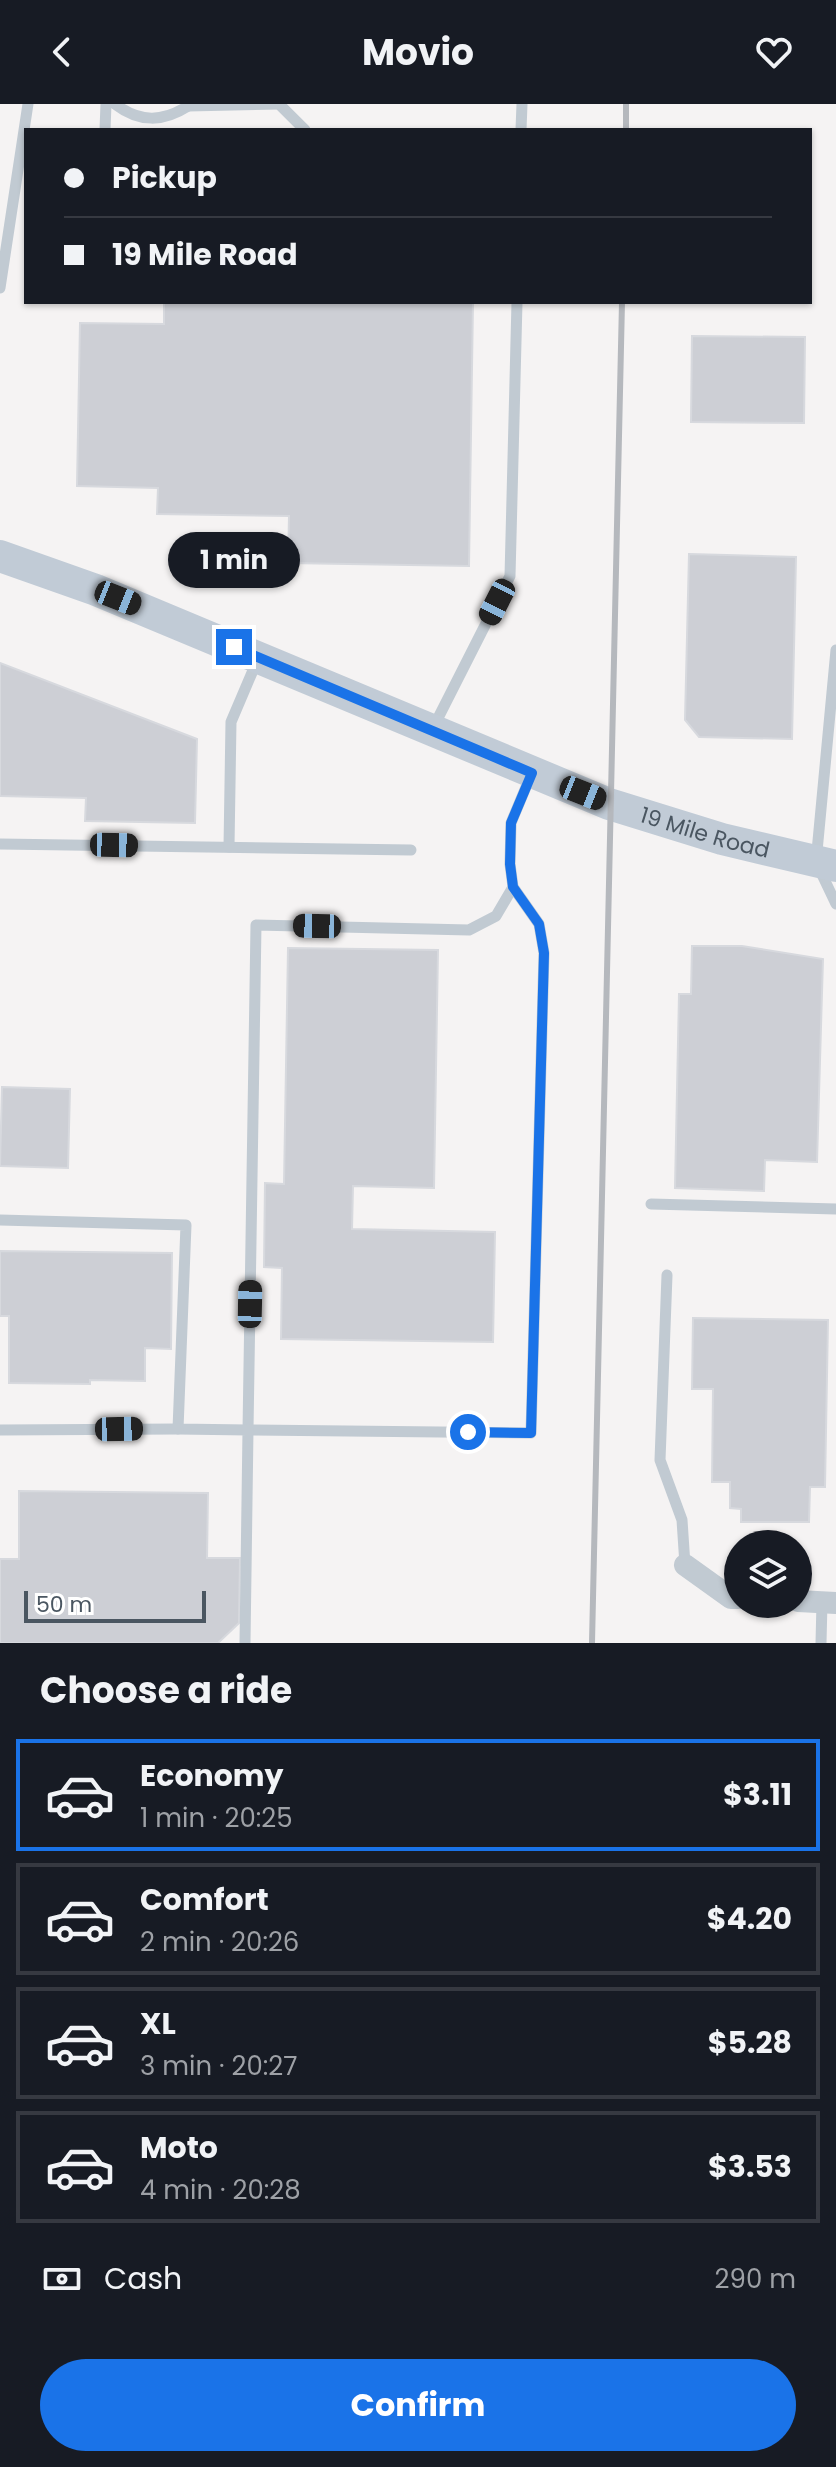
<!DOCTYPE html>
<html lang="en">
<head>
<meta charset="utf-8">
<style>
	:root { --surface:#171b24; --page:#242831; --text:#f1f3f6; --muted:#9ea1a6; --line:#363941; --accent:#1a73e8 }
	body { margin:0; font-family:Poppins,sans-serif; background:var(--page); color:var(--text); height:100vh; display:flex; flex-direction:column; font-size:30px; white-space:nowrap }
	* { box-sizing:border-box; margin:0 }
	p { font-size:26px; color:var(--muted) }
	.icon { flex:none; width:44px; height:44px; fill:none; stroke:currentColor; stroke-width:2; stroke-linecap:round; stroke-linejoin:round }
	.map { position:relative; height:1539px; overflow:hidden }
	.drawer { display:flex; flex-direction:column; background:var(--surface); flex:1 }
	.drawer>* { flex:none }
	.guide { position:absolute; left:24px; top:24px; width:788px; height:176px; border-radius:0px; box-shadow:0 2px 6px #0004; display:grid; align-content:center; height:176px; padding:0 40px; background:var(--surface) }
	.fabs { position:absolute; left:724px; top:1426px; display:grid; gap:16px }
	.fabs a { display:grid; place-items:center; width:88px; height:88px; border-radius:50%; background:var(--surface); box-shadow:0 2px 6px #0004; font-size:40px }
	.scale { position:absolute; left:24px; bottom:20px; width:182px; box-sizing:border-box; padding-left:8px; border:4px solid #4a5661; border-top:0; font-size:22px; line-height:28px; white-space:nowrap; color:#4a5661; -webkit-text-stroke:6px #fff; paint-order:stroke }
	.end { position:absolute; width:36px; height:36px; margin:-18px; border:10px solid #1a73e8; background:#fff; box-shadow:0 0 0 4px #fff }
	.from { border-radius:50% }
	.bubble { position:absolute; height:56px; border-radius:28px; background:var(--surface); box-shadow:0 2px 6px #0004; font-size:26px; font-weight:700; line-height:56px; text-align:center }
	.car { position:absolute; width:24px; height:48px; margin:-24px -12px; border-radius:10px; box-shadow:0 0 6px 2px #0007; background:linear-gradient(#222 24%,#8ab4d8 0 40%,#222 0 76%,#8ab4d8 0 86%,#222 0) }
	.guide b { display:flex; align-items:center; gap:28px; height:76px; font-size:30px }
	.guide b+b { border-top:2px solid var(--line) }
	.guide i { width:20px; height:20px; background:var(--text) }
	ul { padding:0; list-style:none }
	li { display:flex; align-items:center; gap:24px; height:112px; margin:0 16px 12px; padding:0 24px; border:4px solid var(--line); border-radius:0px }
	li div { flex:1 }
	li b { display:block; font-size:30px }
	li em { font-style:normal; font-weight:700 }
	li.selected { border-color:var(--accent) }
	li>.icon { width:72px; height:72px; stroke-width:1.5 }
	h2 { padding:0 40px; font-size:36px; line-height:96px }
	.pay { display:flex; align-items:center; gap:20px; height:88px; padding:0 40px; font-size:30px }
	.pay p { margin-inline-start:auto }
	.button { display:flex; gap:16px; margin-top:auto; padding:16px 40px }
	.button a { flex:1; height:92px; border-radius:48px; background:var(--accent); color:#fff; font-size:32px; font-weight:700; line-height:92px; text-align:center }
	header { display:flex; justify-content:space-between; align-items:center; height:104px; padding:0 40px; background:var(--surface); font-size:36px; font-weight:700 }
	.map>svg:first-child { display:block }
	.building { fill:#cdcfd5; stroke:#d7d9de; stroke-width:2 }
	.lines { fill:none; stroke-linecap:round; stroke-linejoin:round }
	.lane { stroke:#c1cad2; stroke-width:11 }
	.street { stroke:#c1cad2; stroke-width:22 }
	.secondary { stroke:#c1cbd6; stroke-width:32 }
	.rail { stroke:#b5b8bd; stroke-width:6 }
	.route { stroke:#1a73e8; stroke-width:10 }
	.labels { text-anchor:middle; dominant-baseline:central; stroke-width:6; stroke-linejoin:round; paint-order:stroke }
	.street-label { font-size:22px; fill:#4a5661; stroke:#fff }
</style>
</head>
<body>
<header><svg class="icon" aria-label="back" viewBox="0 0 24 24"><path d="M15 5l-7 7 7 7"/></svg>Movio<svg class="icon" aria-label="heart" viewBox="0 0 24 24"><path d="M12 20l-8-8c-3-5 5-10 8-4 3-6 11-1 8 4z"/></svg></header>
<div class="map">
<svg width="836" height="1539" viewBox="0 0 836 1539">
	<rect width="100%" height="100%" fill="#f5f3f3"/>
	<g class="building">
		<polygon points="164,198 473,198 469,462 288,459 289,412 157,410 158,384 77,382 80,219 164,220"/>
		<polygon points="692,232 805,233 804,319 691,318"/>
		<polygon points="689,450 796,453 792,635 699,633 685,616"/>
		<polygon points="0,559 197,635 195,719 85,717 86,694 0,692"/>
		<polygon points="692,842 742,842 823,855 817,1058 765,1056 764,1087 675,1084 679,890 691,890"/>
		<polygon points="288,844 438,846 434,1084 353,1082 352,1125 495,1128 493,1238 281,1235 282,1164 264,1163 265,1079 284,1080"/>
		<polygon points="2,983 70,985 68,1064 0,1062"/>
		<polygon points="0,1147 172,1149 171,1245 145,1244 145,1277 90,1276 90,1280 9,1279 9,1212 0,1212"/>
		<polygon points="693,1214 828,1216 825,1383 810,1383 809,1418 741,1418 741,1405 730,1404 730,1378 712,1378 713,1285 692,1285"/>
		<polygon points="19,1387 208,1389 207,1454 240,1454 239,1519 218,1539 0,1539 0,1455 19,1455"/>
	</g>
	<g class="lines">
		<g class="lane">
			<path d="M115,0c25,19 48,18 73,2l-2,-2"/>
			<polyline points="188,2 281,0"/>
			<polyline points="281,2 305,26"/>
			<polyline points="105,26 106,0"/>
			<polyline points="521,26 522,0"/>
			<polyline points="0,184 28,0"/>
			<polyline points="836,546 816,758 836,800"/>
			<polyline points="434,622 510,472 517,198"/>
			<polyline points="0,740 411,746"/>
			<polyline points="229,743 231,618 257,557"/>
			<polyline points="513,783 496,812 469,826 256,821 248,1326 531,1329 544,849 539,820 513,783 510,760 511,719 531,671"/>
			<polyline points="651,1100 836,1105"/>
			<polyline points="0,1116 186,1121 178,1325 248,1326 245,1539"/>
			<polyline points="667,1171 660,1356 682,1416 685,1461"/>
			<polyline points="0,1326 178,1325"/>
			<polyline points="821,1539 822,1498"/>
		</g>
		<g class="street">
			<polyline points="685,1461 731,1494 738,1494"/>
			<polyline points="798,1497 836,1499"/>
		</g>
		<path class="secondary" id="s1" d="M0,452l96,34 513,214 113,35 114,27"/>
		<g class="rail">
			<polyline points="626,26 626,0"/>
			<polyline points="592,1539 622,198"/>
		</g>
	</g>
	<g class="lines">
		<polyline class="route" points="234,543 532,669 511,719 510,760 513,783 539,820 544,849 531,1329 468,1328"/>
	</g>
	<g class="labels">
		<g class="street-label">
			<text stroke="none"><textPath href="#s1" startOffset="758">19 Mile Road</textPath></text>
		</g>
	</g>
</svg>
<div class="fabs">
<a><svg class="icon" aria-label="layers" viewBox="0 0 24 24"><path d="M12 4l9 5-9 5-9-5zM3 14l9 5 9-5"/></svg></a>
</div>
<div class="scale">50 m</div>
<i class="end from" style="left:468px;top:1328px"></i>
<i class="end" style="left:234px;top:543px"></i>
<div class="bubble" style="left:168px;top:428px;width:132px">1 min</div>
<i class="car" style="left:118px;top:494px;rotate:112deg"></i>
<i class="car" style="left:497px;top:498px;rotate:207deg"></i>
<i class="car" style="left:583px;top:689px;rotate:112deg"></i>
<i class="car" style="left:114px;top:741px;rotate:91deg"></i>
<i class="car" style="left:317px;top:822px;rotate:271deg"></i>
<i class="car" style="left:250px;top:1200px;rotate:1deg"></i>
<i class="car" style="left:119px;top:1325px;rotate:89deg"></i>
<div class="guide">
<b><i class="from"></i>Pickup</b>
<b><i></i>19 Mile Road</b>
</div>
</div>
<section class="drawer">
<h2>Choose a ride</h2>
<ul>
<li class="selected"><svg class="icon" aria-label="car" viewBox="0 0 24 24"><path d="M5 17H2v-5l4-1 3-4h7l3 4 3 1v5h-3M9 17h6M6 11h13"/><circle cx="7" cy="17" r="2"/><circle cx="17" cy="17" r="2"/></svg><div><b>Economy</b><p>1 min · 20:25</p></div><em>$3.11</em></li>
<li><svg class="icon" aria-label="car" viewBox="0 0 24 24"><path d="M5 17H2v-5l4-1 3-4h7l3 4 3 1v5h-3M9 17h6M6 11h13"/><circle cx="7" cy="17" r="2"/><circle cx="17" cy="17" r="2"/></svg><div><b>Comfort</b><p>2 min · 20:26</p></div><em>$4.20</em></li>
<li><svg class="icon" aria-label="car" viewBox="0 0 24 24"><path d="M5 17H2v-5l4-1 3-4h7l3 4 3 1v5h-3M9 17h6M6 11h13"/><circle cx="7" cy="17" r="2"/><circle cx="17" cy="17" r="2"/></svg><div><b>XL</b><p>3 min · 20:27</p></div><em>$5.28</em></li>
<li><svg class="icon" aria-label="car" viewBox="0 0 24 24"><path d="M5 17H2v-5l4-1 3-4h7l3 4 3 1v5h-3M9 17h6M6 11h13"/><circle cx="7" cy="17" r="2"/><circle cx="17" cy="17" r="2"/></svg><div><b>Moto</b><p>4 min · 20:28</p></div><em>$3.53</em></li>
</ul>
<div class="pay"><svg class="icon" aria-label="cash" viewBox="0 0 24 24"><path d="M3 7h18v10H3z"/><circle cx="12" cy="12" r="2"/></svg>Cash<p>290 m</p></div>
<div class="button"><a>Confirm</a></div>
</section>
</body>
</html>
